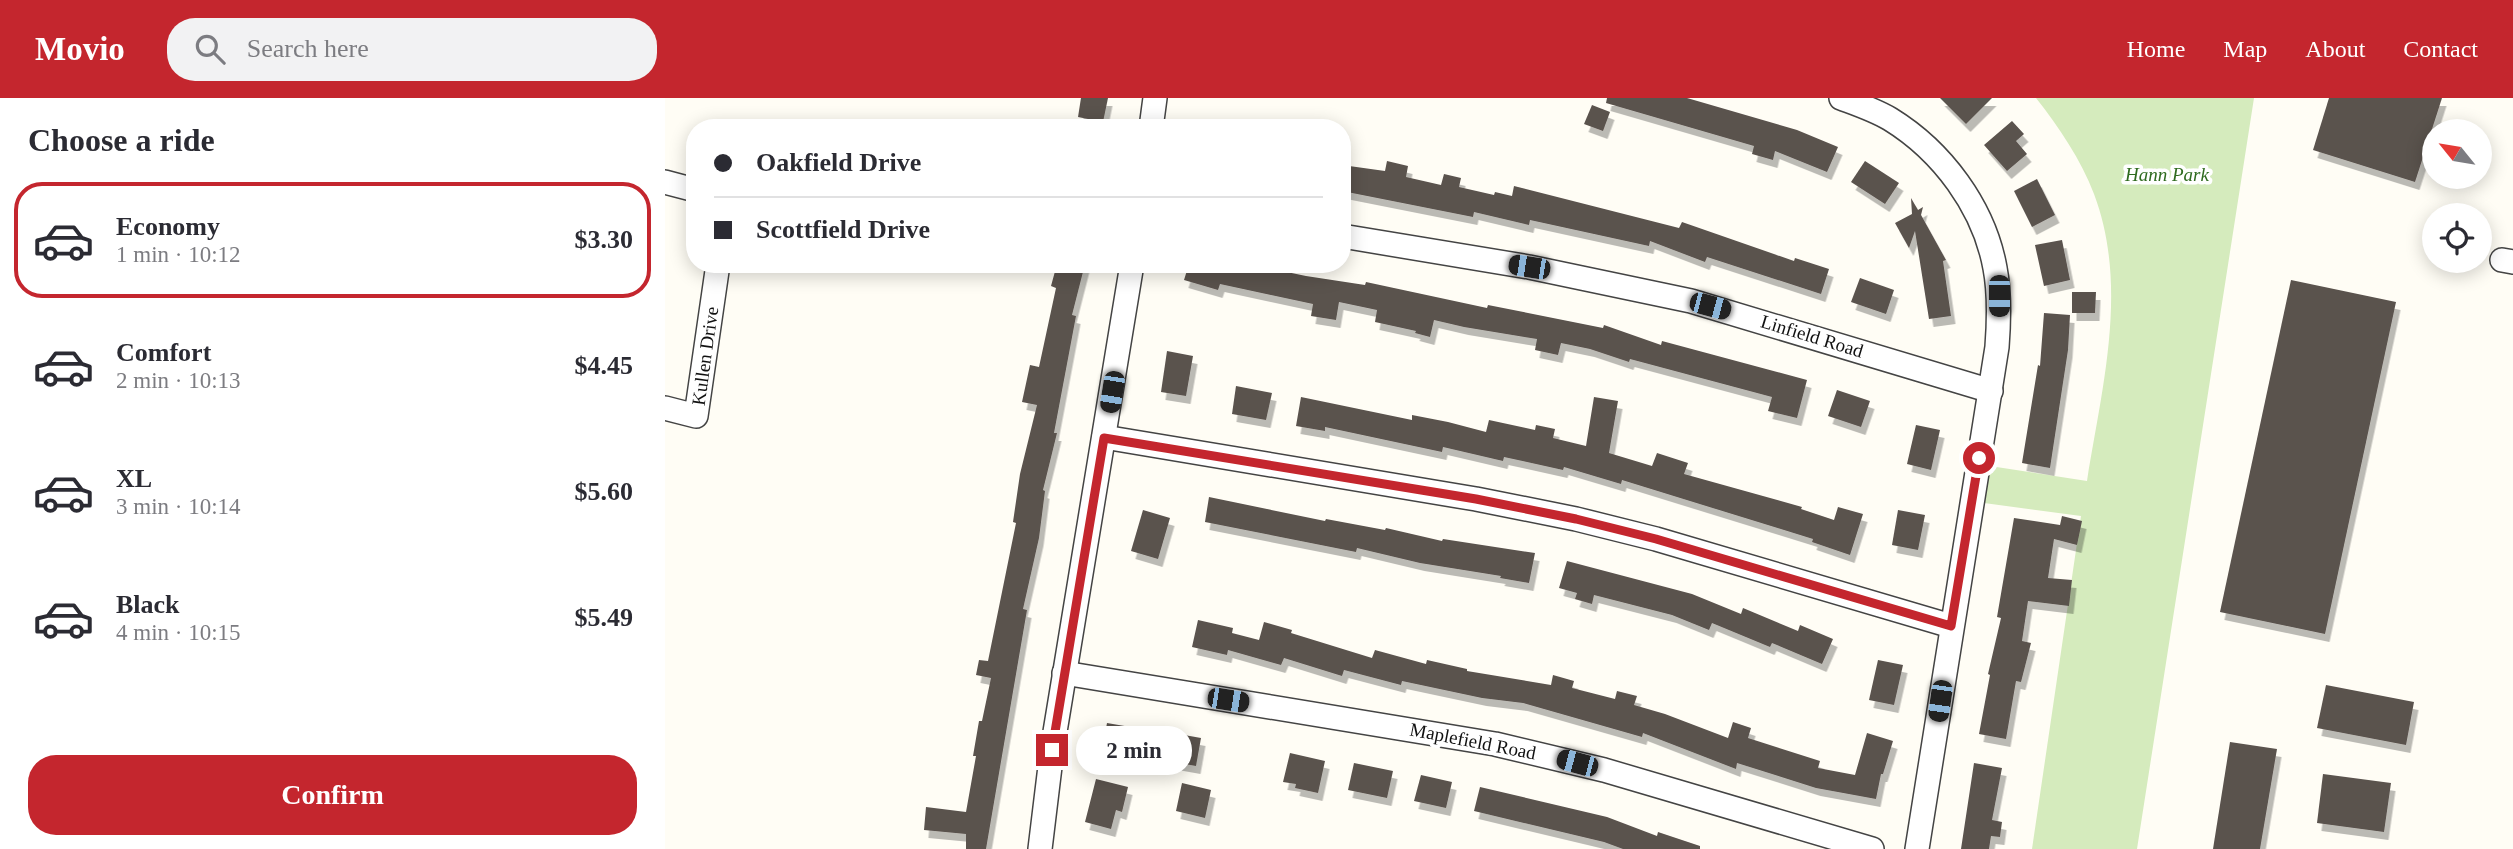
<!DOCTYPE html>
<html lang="en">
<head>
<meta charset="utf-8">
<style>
	:root { --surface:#fff; --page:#f2f2f3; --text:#2b2b33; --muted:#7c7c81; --line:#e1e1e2; --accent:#c4262e }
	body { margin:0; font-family:"Times New Roman",serif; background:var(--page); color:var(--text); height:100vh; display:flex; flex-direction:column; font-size:26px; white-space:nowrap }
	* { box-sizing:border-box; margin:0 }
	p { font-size:23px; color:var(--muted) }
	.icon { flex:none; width:38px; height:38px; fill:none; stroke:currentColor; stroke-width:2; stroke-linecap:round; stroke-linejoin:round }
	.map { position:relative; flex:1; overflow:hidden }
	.side { display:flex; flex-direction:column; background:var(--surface); width:665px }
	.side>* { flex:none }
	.banner { position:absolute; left:21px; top:21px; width:665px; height:154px; border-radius:28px; box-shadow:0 4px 18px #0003; display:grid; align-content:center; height:154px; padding:0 28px; background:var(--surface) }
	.needle { width:46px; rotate:300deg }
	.buttons { position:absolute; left:1757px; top:21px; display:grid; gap:14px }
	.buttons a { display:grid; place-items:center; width:70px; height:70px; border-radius:50%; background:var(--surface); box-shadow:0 4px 18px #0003; font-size:35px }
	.end { position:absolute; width:32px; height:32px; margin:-16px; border:9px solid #c4262e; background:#fff; box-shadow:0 0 0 4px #fff }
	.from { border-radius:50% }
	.bubble { position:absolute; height:49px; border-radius:24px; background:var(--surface); box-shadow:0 4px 18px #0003; font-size:23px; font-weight:700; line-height:49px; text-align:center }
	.car { position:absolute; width:21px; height:42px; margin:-21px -10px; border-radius:9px; box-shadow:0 0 5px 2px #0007; background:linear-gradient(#222 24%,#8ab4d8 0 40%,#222 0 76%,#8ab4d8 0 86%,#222 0) }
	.banner b { display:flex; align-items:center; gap:24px; height:66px; font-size:26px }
	.banner b+b { border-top:2px solid var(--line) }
	.banner i { width:18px; height:18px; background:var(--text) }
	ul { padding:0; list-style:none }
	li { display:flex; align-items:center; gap:21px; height:116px; margin:0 14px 10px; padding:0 14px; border:4px solid transparent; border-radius:28px }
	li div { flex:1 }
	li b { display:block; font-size:26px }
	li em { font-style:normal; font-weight:700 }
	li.selected { border-color:var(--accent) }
	li>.icon { width:63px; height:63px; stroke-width:1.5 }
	h2 { padding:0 28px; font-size:32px; line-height:84px }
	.button { display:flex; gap:14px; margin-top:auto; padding:14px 28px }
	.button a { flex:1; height:80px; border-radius:28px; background:var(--accent); color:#fff; font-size:28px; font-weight:700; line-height:80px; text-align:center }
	header { display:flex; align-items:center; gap:42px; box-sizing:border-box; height:98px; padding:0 35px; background:var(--accent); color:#fff }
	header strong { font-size:33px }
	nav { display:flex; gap:38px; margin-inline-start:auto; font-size:24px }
	.search { width:490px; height:63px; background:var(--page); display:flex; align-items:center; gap:18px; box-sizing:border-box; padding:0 24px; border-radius:28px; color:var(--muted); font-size:26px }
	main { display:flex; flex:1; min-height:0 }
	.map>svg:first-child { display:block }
	.park { fill:#d5ebbd }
	.building { fill:#5a524d; filter:url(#shadow) }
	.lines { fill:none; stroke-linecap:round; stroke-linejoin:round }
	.minor-casing { stroke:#444; stroke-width:26 }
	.minor { stroke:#fff; stroke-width:23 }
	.route { stroke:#c4262e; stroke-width:9 }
	.labels { text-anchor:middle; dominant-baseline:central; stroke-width:7; stroke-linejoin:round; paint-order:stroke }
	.park-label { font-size:19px; font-style:italic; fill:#2f6b1f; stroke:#fff }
	.street-label { font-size:19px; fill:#111; stroke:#fff }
</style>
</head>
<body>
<header>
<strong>Movio</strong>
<div class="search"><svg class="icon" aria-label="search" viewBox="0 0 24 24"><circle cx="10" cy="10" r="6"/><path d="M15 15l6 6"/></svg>Search here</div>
<nav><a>Home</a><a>Map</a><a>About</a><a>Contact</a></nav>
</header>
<main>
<section class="side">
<h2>Choose a ride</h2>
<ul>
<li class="selected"><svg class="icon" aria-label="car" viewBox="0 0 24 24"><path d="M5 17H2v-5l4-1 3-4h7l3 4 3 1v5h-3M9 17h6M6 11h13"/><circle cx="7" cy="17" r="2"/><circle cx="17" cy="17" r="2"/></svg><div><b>Economy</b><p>1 min · 10:12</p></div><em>$3.30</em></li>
<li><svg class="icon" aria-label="car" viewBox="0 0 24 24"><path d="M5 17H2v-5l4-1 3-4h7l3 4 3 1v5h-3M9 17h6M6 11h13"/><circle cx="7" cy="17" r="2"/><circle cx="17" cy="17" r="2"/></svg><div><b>Comfort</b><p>2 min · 10:13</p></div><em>$4.45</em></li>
<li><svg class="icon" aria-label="car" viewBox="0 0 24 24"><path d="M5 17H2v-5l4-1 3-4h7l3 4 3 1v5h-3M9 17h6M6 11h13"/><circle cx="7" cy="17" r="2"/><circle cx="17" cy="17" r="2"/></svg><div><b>XL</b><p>3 min · 10:14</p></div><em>$5.60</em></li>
<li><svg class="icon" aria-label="car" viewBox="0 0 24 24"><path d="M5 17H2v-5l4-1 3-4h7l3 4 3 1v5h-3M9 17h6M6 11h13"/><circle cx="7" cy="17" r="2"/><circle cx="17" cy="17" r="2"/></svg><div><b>Black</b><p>4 min · 10:15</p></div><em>$5.49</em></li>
</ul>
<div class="button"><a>Confirm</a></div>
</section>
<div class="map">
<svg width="1848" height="751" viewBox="0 0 1848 751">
	<defs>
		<filter id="shadow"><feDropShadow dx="4.5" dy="8" stdDeviation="0" flood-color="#0004"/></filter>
	</defs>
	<rect width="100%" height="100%" fill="#fffdf5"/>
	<path class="park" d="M1371,0h218l-117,751h-105l49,-333 -97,-13 6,-37 97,15c15,-94 42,-194 7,-287 -13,-34 -35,-67 -58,-96z"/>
	<g class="building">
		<polygon points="416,0 443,0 438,24 413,19"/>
		<polygon points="942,0 1022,0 1132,32 1173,49 1162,74 1110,53 1108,62 1087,56 1089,48 941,5"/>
		<polygon points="1275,0 1327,0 1301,26"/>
		<polygon points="1664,0 1777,0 1750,84 1648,52"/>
		<polygon points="927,7 945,14 938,33 919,26"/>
		<polygon points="1347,23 1359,36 1351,43 1362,56 1342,73 1319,47"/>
		<polygon points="722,63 743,68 741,79 776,87 779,76 796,80 794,89 829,97 830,94 847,98 849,88 1014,130 1017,124 1129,163 1130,160 1164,171 1156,196 1042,159 1040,164 985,143 984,148 865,122 864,127 809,114 808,119 677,93 677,67 720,73"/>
		<polygon points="1200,63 1234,85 1220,106 1186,84"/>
		<polygon points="1372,81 1390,117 1367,129 1349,93"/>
		<polygon points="1246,100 1253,112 1258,109 1256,117 1281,162 1278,163 1286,218 1264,221 1250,133 1244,150 1230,125 1247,116"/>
		<polygon points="1397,142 1405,182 1379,188 1370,147"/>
		<polygon points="392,166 420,166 407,217 411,218 389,335 392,335 378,392 380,393 374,440 358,511 362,512 321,751 301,751 301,736 259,732 261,709 301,714 311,658 308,658 314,623 317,623 326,580 311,577 314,562 323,563 351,425 348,424 355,376 372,307 357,304 365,267 374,269 391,190 386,188"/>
		<polygon points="524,166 583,166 641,178 700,187 701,184 822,210 823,207 938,230 939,227 996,247 997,243 1142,282 1132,320 1103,313 1107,299 965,261 964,264 925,251 896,245 893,257 870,252 872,241 799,229 769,222 765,239 750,235 751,233 710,224 712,212 674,204 671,222 646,218 648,206 555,186 553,192 519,182"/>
		<polygon points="1195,180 1229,192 1221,216 1186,204"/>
		<polygon points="1626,182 1731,204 1660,536 1555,514"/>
		<polygon points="1407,194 1431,194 1430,215 1407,215"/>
		<polygon points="1379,215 1405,217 1403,252 1385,370 1357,365 1373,267 1375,268"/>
		<polygon points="502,253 528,258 521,298 496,294"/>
		<polygon points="571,288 607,295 601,322 567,316"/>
		<polygon points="1172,292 1205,303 1196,329 1163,318"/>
		<polygon points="636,299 747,322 747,317 783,324 821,334 824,322 870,332 871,327 890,331 888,340 921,348 929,299 953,303 944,355 987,368 992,355 1023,365 1019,376 1137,409 1136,411 1169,422 1173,409 1198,416 1185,457 1147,444 1148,441 957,382 956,386 899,369 898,372 839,359 838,363 778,349 777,354 660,329 660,333 631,328"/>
		<polygon points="1251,327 1275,332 1266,372 1242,366"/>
		<polygon points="544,399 660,423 661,421 720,432 721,430 777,443 778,441 870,455 864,485 835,480 836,478 755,465 692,450 691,454 540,424"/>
		<polygon points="478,412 505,420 493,461 466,453"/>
		<polygon points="1233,412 1260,417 1253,452 1227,447"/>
		<polygon points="1397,418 1417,423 1412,447 1389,441 1383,480 1407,482 1404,508 1363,503 1357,543 1366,545 1356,584 1351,583 1341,641 1314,636 1325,577 1323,576 1336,520 1332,519 1349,420 1395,427"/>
		<polygon points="902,463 1027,496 1076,516 1078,510 1133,533 1135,527 1168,541 1157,566 1107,545 1105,549 1047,525 1044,532 1007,517 929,497 927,506 910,501 912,495 894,490"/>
		<polygon points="533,522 568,530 567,535 594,542 599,524 627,532 626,535 707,560 710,552 761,566 762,562 802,571 802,573 886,587 888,577 909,583 907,590 950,601 952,593 972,598 969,607 1000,616 1063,640 1068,624 1086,630 1083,640 1155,663 1153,670 1190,677 1202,635 1228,643 1218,676 1216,676 1211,701 1151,690 1072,665 1071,671 978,635 977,639 858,605 817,600 737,583 736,587 679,572 677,578 619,560 616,567 563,552 562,557 527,549"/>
		<polygon points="1213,562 1238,567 1229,607 1204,602"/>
		<polygon points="1661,587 1749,604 1741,647 1652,630"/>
		<polygon points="442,625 477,631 472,658 437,652"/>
		<polygon points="508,635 536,640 531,668 503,663"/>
		<polygon points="1565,644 1612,651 1595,751 1548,751"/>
		<polygon points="625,655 660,663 653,695 630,690 631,686 618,684"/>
		<polygon points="689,665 728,673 722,700 683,692"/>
		<polygon points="1309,665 1337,670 1327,722 1337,724 1335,739 1326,738 1324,751 1296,751"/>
		<polygon points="1658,676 1726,685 1719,734 1652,725"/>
		<polygon points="756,677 787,684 781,710 749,703"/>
		<polygon points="431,681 463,689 457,714 451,712 446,731 420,724"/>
		<polygon points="517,685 546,692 540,720 511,713"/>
		<polygon points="815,689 942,719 992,738 993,734 1035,748 1035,751 958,751 939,744 809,713"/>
	</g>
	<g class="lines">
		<defs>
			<g id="minor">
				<path d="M1176,0c16,6 34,12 49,21 52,32 94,88 105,149 5,26 4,53 2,79l-80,502"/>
				<polyline points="486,30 490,0"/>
				<polyline points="0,84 30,92"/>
				<polyline points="677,138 864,169 1026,203 1326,293"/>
				<polyline points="1837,162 1848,164"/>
				<polyline points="0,310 31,318 53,166"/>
				<polyline points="439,339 811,401 911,421 991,441 1286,528"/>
				<polyline points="399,575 830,646 939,672 1207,751"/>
				<polyline points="375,751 387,652 467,166"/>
			</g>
		</defs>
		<use href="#minor" class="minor-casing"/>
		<use href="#minor" class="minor"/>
	</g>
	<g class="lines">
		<polyline class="route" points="387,652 439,340 811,401 911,421 991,441 1286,528 1314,360"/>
	</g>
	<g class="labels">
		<g class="park-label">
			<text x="1502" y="76">Hann Park</text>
		</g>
		<g class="street-label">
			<text transform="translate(1147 238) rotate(17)">Linfield Road</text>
			<text transform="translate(40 258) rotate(-82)">Kullen Drive</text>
			<text transform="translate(808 643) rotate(11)">Maplefield Road</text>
		</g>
	</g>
</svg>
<div class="buttons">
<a><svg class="needle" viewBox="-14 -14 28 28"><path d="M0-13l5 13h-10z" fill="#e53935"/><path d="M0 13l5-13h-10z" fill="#7c7c81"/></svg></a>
<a><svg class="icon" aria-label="locate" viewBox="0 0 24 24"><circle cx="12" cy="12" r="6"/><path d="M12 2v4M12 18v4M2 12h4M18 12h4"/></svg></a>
</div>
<i class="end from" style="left:1314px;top:360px"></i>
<i class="end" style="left:387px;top:652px"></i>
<div class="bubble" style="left:411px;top:628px;width:116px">2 min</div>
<i class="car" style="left:864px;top:169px;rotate:279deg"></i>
<i class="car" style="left:1334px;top:198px;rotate:180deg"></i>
<i class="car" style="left:1045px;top:208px;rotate:105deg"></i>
<i class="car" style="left:447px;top:294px;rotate:189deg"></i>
<i class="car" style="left:563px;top:602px;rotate:99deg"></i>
<i class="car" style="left:1275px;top:603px;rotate:188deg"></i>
<i class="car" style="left:912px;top:665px;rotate:285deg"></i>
<div class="banner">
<b><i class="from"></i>Oakfield Drive</b>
<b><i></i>Scottfield Drive</b>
</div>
</div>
</main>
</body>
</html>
